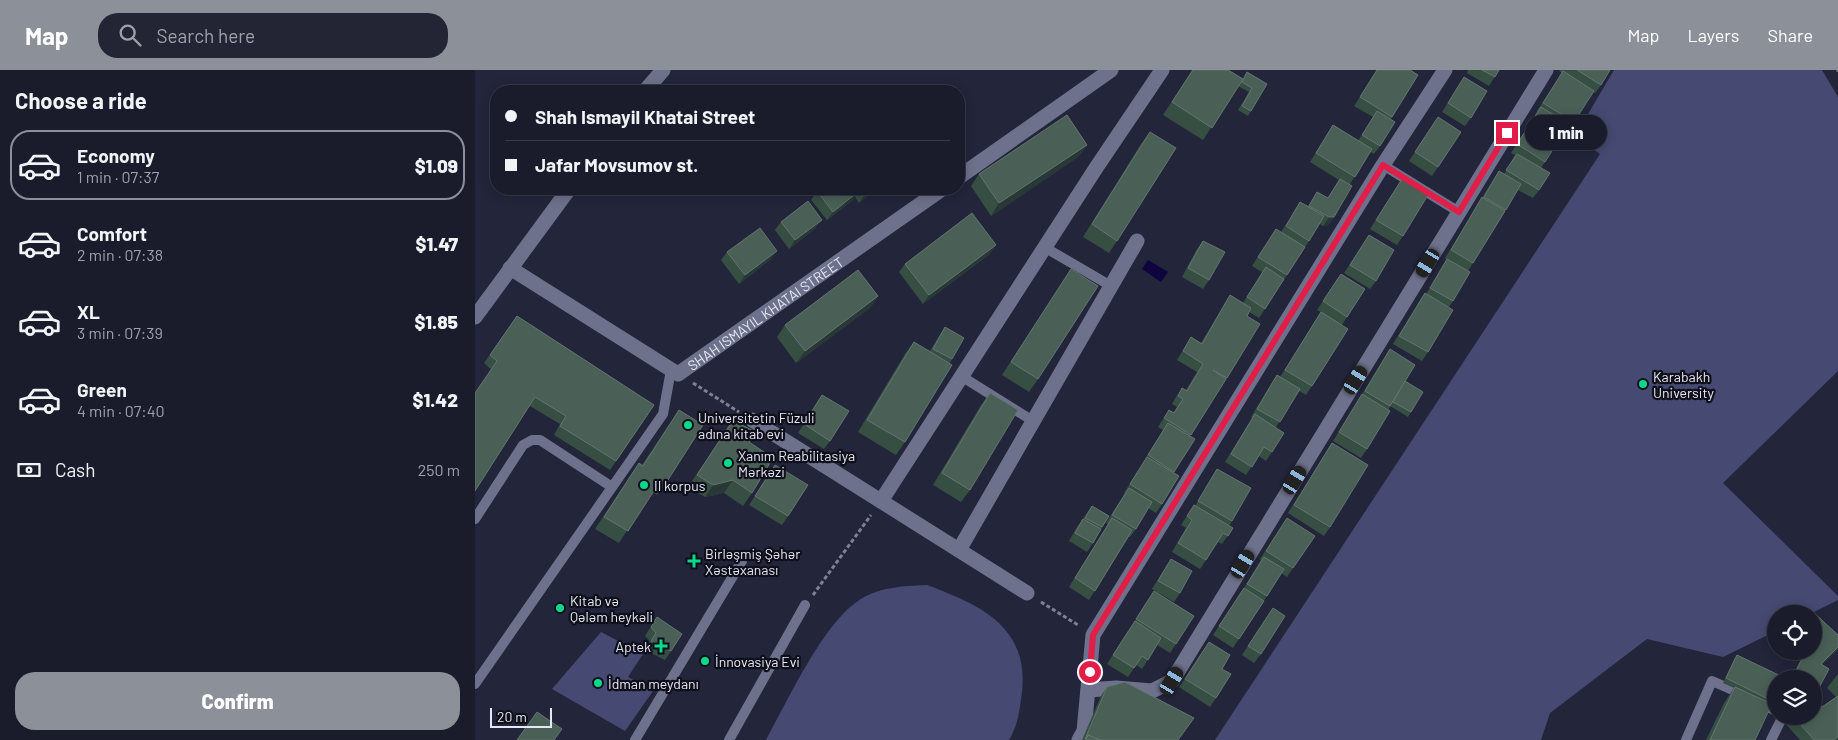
<!DOCTYPE html>
<html lang="en">
<head>
<meta charset="utf-8">
<style>
	:root { --surface:#1a1c2c; --page:#232534; --text:#f1f3f6; --muted:#9fa1a9; --line:#383a48; --accent:#8c9099 }
	body { margin:0; font-family:Barlow,sans-serif; background:var(--page); color:var(--text); height:100vh; display:flex; flex-direction:column; font-size:19px; white-space:nowrap }
	* { box-sizing:border-box; margin:0 }
	p { font-size:16px; color:var(--muted) }
	.icon { flex:none; width:28px; height:28px; fill:none; stroke:currentColor; stroke-width:2; stroke-linecap:round; stroke-linejoin:round }
	.map { position:relative; flex:1; overflow:hidden }
	.details { display:flex; flex-direction:column; background:var(--surface); width:475px }
	.details>* { flex:none }
	.hud { position:absolute; left:15px; top:15px; width:475px; height:110px; border-radius:20px; box-shadow:0 2px 12px #0003,0 0 0 1px var(--line); display:grid; align-content:center; height:110px; padding:0 15px; background:var(--surface) }
	.buttons { position:absolute; left:1292px; top:535px; display:grid; gap:10px }
	.buttons a { display:grid; place-items:center; width:55px; height:55px; border-radius:50%; background:var(--surface); box-shadow:0 2px 12px #0003,0 0 0 1px var(--line); font-size:25px }
	.scale { position:absolute; left:15px; bottom:12px; width:62px; box-sizing:border-box; padding-left:5px; border:2px solid #e5e7f6; border-top:0; font-size:14px; line-height:18px; white-space:nowrap; color:#e5e7f6; -webkit-text-stroke:4px #0e0f19; paint-order:stroke }
	.end { position:absolute; width:22px; height:22px; margin:-11px; border:6px solid #e11d48; background:#fff; box-shadow:0 0 0 2px #fff }
	.from { border-radius:50% }
	.bubble { position:absolute; height:35px; border-radius:18px; background:var(--surface); box-shadow:0 2px 12px #0003,0 0 0 1px var(--line); font-size:16px; font-weight:800; line-height:35px; text-align:center }
	.car { position:absolute; width:15px; height:30px; margin:-15px -8px; border-radius:6px; box-shadow:0 0 4px 1px #0007; background:linear-gradient(#222 24%,#8ab4d8 0 40%,#222 0 76%,#8ab4d8 0 86%,#222 0) }
	.hud b { display:flex; align-items:center; gap:18px; height:48px; font-size:19px }
	.hud b+b { border-top:1px solid var(--line) }
	.hud i { width:12px; height:12px; background:var(--text) }
	ul { padding:0; list-style:none }
	li { display:flex; align-items:center; gap:15px; height:70px; margin:0 10px 8px; padding:0 5px; border:2px solid transparent; border-radius:20px }
	li div { flex:1 }
	li b { display:block; font-size:19px }
	li em { font-style:normal; font-weight:800 }
	li.active { border-color:var(--accent) }
	li>.icon { width:45px; height:45px; stroke-width:1.5 }
	h2 { padding:0 15px; font-size:22px; line-height:60px }
	.pay { display:flex; align-items:center; gap:12px; height:55px; padding:0 15px; font-size:19px }
	.pay p { margin-inline-start:auto }
	.cta { display:flex; gap:10px; margin-top:auto; padding:10px 15px }
	.cta a { flex:1; height:58px; border-radius:20px; background:var(--accent); color:#fff; font-size:20px; font-weight:800; line-height:58px; text-align:center }
	header { display:flex; align-items:center; gap:30px; box-sizing:border-box; height:70px; padding:0 25px; background:var(--accent); color:#fff }
	header strong { font-size:24px }
	nav { display:flex; gap:28px; margin-inline-start:auto; font-size:18px }
	.search { width:350px; height:45px; background:var(--page); display:flex; align-items:center; gap:12px; box-sizing:border-box; padding:0 18px; border-radius:20px; color:var(--muted); font-size:19px }
	main { display:flex; flex:1; min-height:0 }
	.map>svg:first-child { display:block }
	.green { fill:#464971 }
	.water { fill:#10043f }
	.lines { fill:none; stroke-linecap:round; stroke-linejoin:round }
	.path { stroke:#7e8093; stroke-width:3; stroke-dasharray:4 2.5; stroke-linecap:butt }
	.lane { stroke:#6e718b; stroke-width:10 }
	.street { stroke:#6e718b; stroke-width:15 }
	.wall { fill:#374f43 }
	.shaded-wall { fill:#273837 }
	.building { fill:#4a6056; stroke:#62756f }
	.route { stroke:#e11d48; stroke-width:6 }
	.poi-dot { fill:#0ad98b; stroke:#0e0f19; stroke-width:2 }
	.labels { text-anchor:middle; dominant-baseline:central; stroke-width:4.5; stroke-linejoin:round; paint-order:stroke }
	.street-label { font-size:14px; fill:#e5e7f6; stroke:#0e0f19 }
	.poi-label { font-size:14px; fill:#e5e7f6; stroke:#0e0f19; text-anchor:start }
</style>
</head>
<body>
<header>
<strong>Map</strong>
<div class="search"><svg class="icon" aria-label="search" viewBox="0 0 24 24"><circle cx="10" cy="10" r="6"/><path d="M15 15l6 6"/></svg>Search here</div>
<nav><a>Map</a><a>Layers</a><a>Share</a></nav>
</header>
<main>
<section class="details">
<h2>Choose a ride</h2>
<ul>
<li class="active"><svg class="icon" aria-label="car" viewBox="0 0 24 24"><path d="M5 17H2v-5l4-1 3-4h7l3 4 3 1v5h-3M9 17h6M6 11h13"/><circle cx="7" cy="17" r="2"/><circle cx="17" cy="17" r="2"/></svg><div><b>Economy</b><p>1 min · 07:37</p></div><em>$1.09</em></li>
<li><svg class="icon" aria-label="car" viewBox="0 0 24 24"><path d="M5 17H2v-5l4-1 3-4h7l3 4 3 1v5h-3M9 17h6M6 11h13"/><circle cx="7" cy="17" r="2"/><circle cx="17" cy="17" r="2"/></svg><div><b>Comfort</b><p>2 min · 07:38</p></div><em>$1.47</em></li>
<li><svg class="icon" aria-label="car" viewBox="0 0 24 24"><path d="M5 17H2v-5l4-1 3-4h7l3 4 3 1v5h-3M9 17h6M6 11h13"/><circle cx="7" cy="17" r="2"/><circle cx="17" cy="17" r="2"/></svg><div><b>XL</b><p>3 min · 07:39</p></div><em>$1.85</em></li>
<li><svg class="icon" aria-label="car" viewBox="0 0 24 24"><path d="M5 17H2v-5l4-1 3-4h7l3 4 3 1v5h-3M9 17h6M6 11h13"/><circle cx="7" cy="17" r="2"/><circle cx="17" cy="17" r="2"/></svg><div><b>Green</b><p>4 min · 07:40</p></div><em>$1.42</em></li>
</ul>
<div class="pay"><svg class="icon" aria-label="cash" viewBox="0 0 24 24"><path d="M3 7h18v10H3z"/><circle cx="12" cy="12" r="2"/></svg>Cash<p>250 m</p></div>
<div class="cta"><a>Confirm</a></div>
</section>
<div class="map">
<svg width="1363" height="670" viewBox="0 0 1363 670">
	<rect width="100%" height="100%" fill="#23253b"/>
	<g class="green">
		<polygon points="1139,0 1347,0 1363,27 1363,301 1248,413 1363,526 1363,530 1335,544 1301,544 1301,561 1248,587 1172,569 1075,643 1066,670 740,670 1125,84 1100,66"/>
		<path d="M452,515c53,20 102,41 95,107 -2,16 -4,34 -13,48h-243c21,-38 57,-116 92,-139 20,-14 45,-15 69,-16z"/>
		<polygon points="126,562 168,584 153,607 178,621 150,661 77,619"/>
	</g>
	<polygon class="water" points="673,190 693,202 686,212 667,199"/>
	<g class="lines">
		<g class="path">
			<polyline points="1362,0 1363,1"/>
			<polyline points="218,313 264,342"/>
			<polyline points="338,525 396,445"/>
			<polyline points="566,532 603,555"/>
		</g>
		<g class="lane">
			<polyline points="908,95 984,142"/>
			<polyline points="569,177 636,216"/>
			<polyline points="486,306 558,351"/>
			<polyline points="0,449 48,375 57,370 65,370 137,417"/>
			<polyline points="0,614 188,344 196,300"/>
			<polyline points="1284,633 1301,641"/>
			<polyline points="160,670 267,491"/>
			<polyline points="254,670 330,535"/>
			<polyline points="1211,670 1237,611 1269,625"/>
			<polyline points="1296,670 1308,646"/>
		</g>
		<g class="street">
			<polyline points="170,21 188,0"/>
			<polyline points="484,107 636,0"/>
			<path id="s1" d="M35,198l168,106 264,-185"/>
			<polyline points="0,247 94,119"/>
			<polyline points="277,350 552,523"/>
			<polyline points="406,431 621,98 687,0"/>
			<polyline points="484,480 662,171"/>
			<polyline points="613,620 641,618 677,621 697,611 1071,0"/>
			<polyline points="604,670 609,661 618,565 908,95 970,0"/>
		</g>
	</g>
	<g class="wall">
		<polygon points="717,0 753,0 768,9 772,2 792,14 773,46 763,40 774,22 763,16 728,70 688,45"/>
		<polygon points="902,0 935,0 943,5 916,49 905,76 899,84 895,82 875,114 859,147 853,155 848,156 845,154 812,205 784,248 774,242 772,246 752,308 715,366 720,369 698,403 687,434 681,443 673,438 661,459 655,467 654,467 614,530 594,517 633,454 631,453 650,423 649,423 688,360 683,357 694,340 698,343 702,337 697,334 701,327 707,318 711,320 722,302 702,290 716,267 726,273 755,225 768,233 787,202 777,196 801,159 806,162 825,132 833,136 842,122 853,128 864,110 835,92 858,55 883,71 898,47 879,36"/>
		<polygon points="993,0 1024,0 1014,16 992,3"/>
		<polygon points="1085,0 1135,0 1126,15 1120,23 1118,22 1093,61 1091,59 1066,98 1064,120 1058,128 1043,120 993,201 978,231 974,237 953,282 947,291 918,274 944,232 950,223 951,224 972,190 970,188 1018,110 1024,101 1029,104 1040,85 1036,83 1062,42 1062,41 1087,3 1084,1"/>
		<polygon points="989,7 996,48 990,56 967,42"/>
		<polygon points="957,56 986,62 957,106 934,91"/>
		<polygon points="675,62 642,171 634,183 608,167 666,74"/>
		<polygon points="612,75 603,87 516,146 496,116 504,104"/>
		<polygon points="927,109 928,166 922,175 895,159"/>
		<polygon points="345,119 402,119 384,133 380,127 378,130 352,150 336,130 342,121"/>
		<polygon points="306,152 341,158 314,179 300,160"/>
		<polygon points="894,165 901,211 895,219 869,203"/>
		<polygon points="728,171 734,210 728,219 707,207 722,179"/>
		<polygon points="252,182 296,189 264,214 246,190"/>
		<polygon points="515,184 448,234 424,202 430,194"/>
		<polygon points="596,199 563,309 554,322 527,305"/>
		<polygon points="860,213 872,247 867,255 837,316 831,325 824,321 801,357 797,382 791,391 784,386 771,405 750,392 777,348 776,347 796,314 802,305 805,307 846,242 842,240"/>
		<polygon points="403,226 395,238 321,293 302,267 310,255"/>
		<polygon points="42,246 179,335 135,400 79,365 85,354 55,336 9,293"/>
		<polygon points="470,257 477,289 430,372 421,385 383,362 430,284 439,272 455,281 464,266"/>
		<polygon points="915,279 930,312 936,342 933,347 915,336 918,332 913,340 892,379 886,388 858,371"/>
		<polygon points="515,323 495,420 486,432 458,415 506,335"/>
		<polygon points="347,325 355,371 349,379 323,363"/>
		<polygon points="204,340 191,413 182,425 177,422 144,473 120,459 164,393 167,395"/>
		<polygon points="258,350 274,372 277,423 268,436 249,423 230,427 213,417"/>
		<polygon points="857,373 855,457 849,466 813,443"/>
		<polygon points="300,395 313,446 307,455 274,435"/>
		<polygon points="742,399 757,451 754,456 758,458 747,474 743,472 725,499 697,482 711,458 706,455 719,435 720,436"/>
		<polygon points="617,436 634,446 618,473 612,482 594,471 602,457"/>
		<polygon points="812,448 818,498 812,507 806,503 792,526 758,578 738,565 766,523 786,490 785,489"/>
		<polygon points="696,489 705,523 699,532 677,519 690,498"/>
		<polygon points="679,521 701,574 695,583 682,575 667,599 661,595 653,607 632,594"/>
		<polygon points="798,538 786,584 779,593 767,585"/>
		<polygon points="182,547 196,581 190,590 170,580 175,571 170,566"/>
		<polygon points="734,572 747,599 741,628 735,637 704,617"/>
		<polygon points="1318,581 1339,581 1348,595 1339,609 1316,609 1326,589"/>
		<polygon points="1262,585 1301,609 1301,639 1296,636 1280,670 1231,670 1249,633 1259,618 1248,613 1259,589"/>
		<polygon points="1363,604 1363,669 1362,670 1325,670 1309,652 1312,646 1339,646 1347,637 1361,627 1352,618"/>
		<polygon points="632,617 703,670 607,670 626,626"/>
	</g>
	<g class="shaded-wall">
		<polygon points="612,75 603,87 516,146 524,133"/>
		<polygon points="395,119 402,119 384,133 393,120"/>
		<polygon points="384,121 378,130 352,150 358,142"/>
		<polygon points="854,147 859,147 853,155 848,156"/>
		<polygon points="347,150 341,158 314,179 320,170"/>
		<polygon points="521,175 515,184 448,234 454,225"/>
		<polygon points="302,181 296,189 264,214 270,205"/>
		<polygon points="403,226 395,238 321,293 330,281"/>
		<polygon points="258,410 249,423 230,427 238,415"/>
		<polygon points="1363,577 1363,580 1340,602 1346,594"/>
	</g>
	<g class="building">
		<polygon points="718,0 753,0 768,9 737,58 697,32"/>
		<polygon points="902,0 935,0 943,5 917,47 885,27"/>
		<polygon points="1007,0 1024,0 1020,7"/>
		<polygon points="1102,0 1135,0 1126,15"/>
		<polygon points="1088,1 1119,21 1099,52 1068,33"/>
		<polygon points="772,2 792,14 776,41 767,36 777,18 767,12"/>
		<polygon points="989,7 1012,21 996,48 973,33"/>
		<polygon points="463,15 468,21 455,21"/>
		<polygon points="1066,37 1094,54 1070,92 1042,74"/>
		<polygon points="902,41 920,52 905,76 887,65"/>
		<polygon points="592,45 612,75 524,133 504,104"/>
		<polygon points="963,47 986,62 963,97 940,82"/>
		<polygon points="858,55 897,79 880,107 841,83"/>
		<polygon points="675,62 701,78 642,171 617,154"/>
		<polygon points="1042,84 1075,103 1064,120 1031,100"/>
		<polygon points="1024,101 1046,114 1031,140 1009,127"/>
		<polygon points="865,109 877,116 859,147 854,147 834,136 842,122 853,128"/>
		<polygon points="927,109 953,125 928,166 901,150"/>
		<polygon points="345,119 382,119 384,121 358,142 342,121"/>
		<polygon points="1007,127 1030,141 998,193 976,180"/>
		<polygon points="333,131 347,150 320,170 306,152"/>
		<polygon points="825,132 849,146 834,171 811,156"/>
		<polygon points="497,143 521,175 454,225 430,194"/>
		<polygon points="285,158 302,181 270,205 252,182"/>
		<polygon points="801,159 830,177 812,205 783,187"/>
		<polygon points="894,165 919,180 901,211 875,195"/>
		<polygon points="728,171 750,182 734,210 713,198"/>
		<polygon points="972,189 995,202 978,231 955,218"/>
		<polygon points="791,197 809,209 790,239 772,227"/>
		<polygon points="596,199 623,216 563,309 536,292"/>
		<polygon points="383,200 403,226 330,281 310,255"/>
		<polygon points="866,204 890,219 872,247 848,231"/>
		<polygon points="950,223 978,240 953,282 924,266"/>
		<polygon points="755,225 776,238 772,246 785,254 752,308 738,300 751,309 716,365 689,348 694,340 699,343 708,329 703,326 707,318 712,321 728,294 708,281 716,267 727,274"/>
		<polygon points="846,242 873,259 837,316 810,300"/>
		<polygon points="42,246 179,335 141,391 85,356 91,346 60,327 0,421 0,323 22,291 15,285"/>
		<polygon points="470,257 489,268 477,289 458,279"/>
		<polygon points="439,272 477,295 430,372 392,350"/>
		<polygon points="915,279 940,295 915,336 890,321"/>
		<polygon points="802,305 825,319 805,352 782,339"/>
		<polygon points="930,311 948,322 936,342 918,332"/>
		<polygon points="515,323 543,340 495,420 467,403"/>
		<polygon points="887,324 915,341 892,379 864,362"/>
		<polygon points="347,325 374,341 355,371 329,354"/>
		<polygon points="204,340 228,355 191,413 186,410 153,461 129,447 164,393 168,396"/>
		<polygon points="780,344 809,363 797,382 789,377 777,397 756,384"/>
		<polygon points="258,350 280,362 274,372 298,388 277,423 258,410 238,415 222,405"/>
		<polygon points="693,353 720,369 699,402 673,385"/>
		<polygon points="857,373 893,395 855,457 819,435"/>
		<polygon points="672,387 704,406 687,434 655,414"/>
		<polygon points="300,395 333,415 313,446 280,426"/>
		<polygon points="742,399 776,418 757,451 723,431"/>
		<polygon points="654,418 677,432 661,459 637,445"/>
		<polygon points="719,435 758,458 753,466 748,463 731,490 703,473 717,450 712,446"/>
		<polygon points="617,436 634,446 627,457 610,448"/>
		<polygon points="637,448 657,460 620,521 600,508"/>
		<polygon points="812,448 840,466 818,498 791,481"/>
		<polygon points="608,449 626,459 618,473 600,463"/>
		<polygon points="789,487 809,499 792,526 772,514"/>
		<polygon points="696,489 717,501 705,523 683,511"/>
		<polygon points="769,518 789,531 764,569 744,556"/>
		<polygon points="679,521 719,546 701,574 661,549"/>
		<polygon points="798,538 810,546 786,584 773,576"/>
		<polygon points="1336,540 1363,565 1363,577 1346,594 1354,599 1339,627 1339,609 1317,609 1331,581 1339,581 1339,544 1332,544"/>
		<polygon points="182,547 207,564 196,581 176,571 181,563 176,557"/>
		<polygon points="660,551 686,568 673,590 667,586 659,598 638,585"/>
		<polygon points="734,572 755,585 747,599 756,604 741,628 710,609"/>
		<polygon points="1262,585 1312,609 1301,609 1301,633 1251,608"/>
		<polygon points="650,612 719,648 703,670 625,670 613,665 610,669 632,617"/>
		<polygon points="1260,617 1297,634 1280,670 1235,670"/>
		<polygon points="1363,626 1363,666 1359,670 1339,670 1318,646 1339,646 1339,630 1347,637"/>
		<polygon points="62,642 87,659 79,670 42,670"/>
		<polygon points="613,665 625,670 611,670"/>
	</g>
	<g class="lines">
		<polyline class="route" points="615,602 618,565 908,95 984,142 1032,63"/>
	</g>
	<g class="poi-dot">
		<circle cx="1168" cy="314" r="5"/>
		<circle cx="213" cy="355" r="5"/>
		<circle cx="253" cy="393" r="5"/>
		<circle cx="169" cy="415" r="5"/>
		<path d="M216.5 483.5h5v5h5v5h-5v5h-5v-5h-5v-5h5z"/>
		<circle cx="85" cy="538" r="5"/>
		<path d="M183.5 568.5h5v5h5v5h-5v5h-5v-5h-5v-5h5z"/>
		<circle cx="230" cy="591" r="5"/>
		<circle cx="123" cy="613" r="5"/>
	</g>
	<g class="labels">
		<g class="street-label">
			<text stroke="none"><textPath href="#s1" startOffset="305">SHAH ISMAYIL KHATAI STREET</textPath></text>
		</g>
		<g class="poi-label">
			<text x="1178" y="306">Karabakh<tspan x="1178" dy="16">University</tspan></text>
			<text x="223" y="347">Universitetin Füzuli<tspan x="223" dy="16">adına kitab evi</tspan></text>
			<text x="263" y="385">Xanım Reabilitasiya<tspan x="263" dy="16">Mərkəzi</tspan></text>
			<text x="179" y="415">II korpus</text>
			<text x="230" y="483">Birləşmiş Şəhər<tspan x="230" dy="16">Xəstəxanası</tspan></text>
			<text x="95" y="530">Kitab və<tspan x="95" dy="16">Qələm heykəli</tspan></text>
			<text x="176" y="576" text-anchor="end">Aptek</text>
			<text x="240" y="591">İnnovasiya Evi</text>
			<text x="133" y="613">İdman meydanı</text>
		</g>
	</g>
</svg>
<div class="buttons">
<a><svg class="icon" aria-label="locate" viewBox="0 0 24 24"><circle cx="12" cy="12" r="6"/><path d="M12 2v4M12 18v4M2 12h4M18 12h4"/></svg></a>
<a><svg class="icon" aria-label="layers" viewBox="0 0 24 24"><path d="M12 4l9 5-9 5-9-5zM3 14l9 5 9-5"/></svg></a>
</div>
<div class="scale">20 m</div>
<i class="end from" style="left:615px;top:602px"></i>
<i class="end" style="left:1032px;top:63px"></i>
<div class="bubble" style="left:1050px;top:45px;width:82px">1 min</div>
<i class="car" style="left:953px;top:193px;rotate:211deg"></i>
<i class="car" style="left:881px;top:310px;rotate:31deg"></i>
<i class="car" style="left:820px;top:410px;rotate:31deg"></i>
<i class="car" style="left:768px;top:494px;rotate:31deg"></i>
<i class="car" style="left:697px;top:611px;rotate:31deg"></i>
<div class="hud">
<b><i class="from"></i>Shah Ismayil Khatai Street</b>
<b><i></i>Jafar Movsumov st.</b>
</div>
</div>
</main>
</body>
</html>
